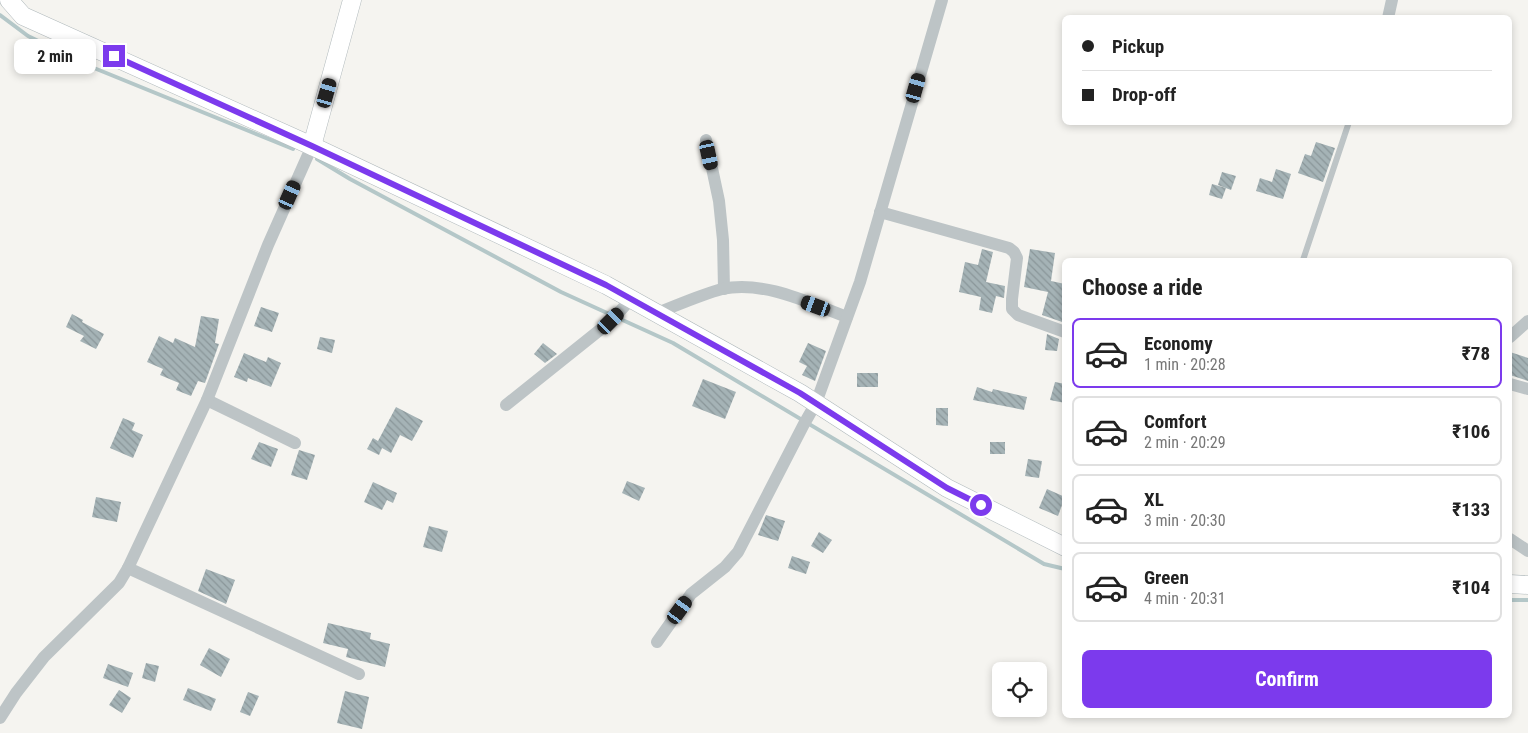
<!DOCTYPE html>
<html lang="en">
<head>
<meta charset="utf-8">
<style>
	:root { --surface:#fff; --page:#f2f2f2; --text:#222; --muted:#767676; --line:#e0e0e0; --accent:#7c3aed }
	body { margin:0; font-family:"Roboto Condensed",sans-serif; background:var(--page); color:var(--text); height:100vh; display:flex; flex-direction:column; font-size:19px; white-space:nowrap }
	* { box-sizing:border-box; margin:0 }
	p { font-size:16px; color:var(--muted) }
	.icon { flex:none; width:28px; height:28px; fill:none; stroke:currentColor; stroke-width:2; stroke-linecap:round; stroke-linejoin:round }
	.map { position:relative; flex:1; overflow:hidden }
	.drawer { position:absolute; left:1062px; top:258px; width:450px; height:460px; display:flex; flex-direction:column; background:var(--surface); border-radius:8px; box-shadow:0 2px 8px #0003 }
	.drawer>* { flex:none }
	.hud { position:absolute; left:1062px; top:15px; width:450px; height:110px; border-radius:8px; box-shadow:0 2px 8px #0003; display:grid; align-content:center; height:110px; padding:0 20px; background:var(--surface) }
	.tools { position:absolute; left:992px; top:662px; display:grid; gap:10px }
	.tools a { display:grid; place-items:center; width:55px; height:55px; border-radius:8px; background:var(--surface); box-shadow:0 2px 8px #0003; font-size:25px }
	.end { position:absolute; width:22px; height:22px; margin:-11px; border:6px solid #7c3aed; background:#fff; box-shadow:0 0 0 2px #fff }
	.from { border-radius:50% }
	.bubble { position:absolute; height:35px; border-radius:8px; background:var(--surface); box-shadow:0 2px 8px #0003; font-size:16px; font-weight:700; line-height:35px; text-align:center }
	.car { position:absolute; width:15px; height:30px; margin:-15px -8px; border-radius:6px; box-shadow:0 0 4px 1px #0007; background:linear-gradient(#222 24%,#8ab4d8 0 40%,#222 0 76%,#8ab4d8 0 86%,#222 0) }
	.hud b { display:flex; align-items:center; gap:18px; height:48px; font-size:19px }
	.hud b+b { border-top:1px solid var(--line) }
	.hud i { width:12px; height:12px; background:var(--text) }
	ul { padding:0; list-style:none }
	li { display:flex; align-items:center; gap:15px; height:70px; margin:0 10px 8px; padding:0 10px; border:2px solid var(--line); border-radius:8px }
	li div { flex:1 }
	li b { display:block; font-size:19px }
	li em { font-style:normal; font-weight:700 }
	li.selected { border-color:var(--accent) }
	li>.icon { width:45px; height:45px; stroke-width:1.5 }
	h2 { padding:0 20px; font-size:22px; line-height:60px }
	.cta { display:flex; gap:10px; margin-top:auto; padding:10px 20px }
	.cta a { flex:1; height:58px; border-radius:8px; background:var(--accent); color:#fff; font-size:20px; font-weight:700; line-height:58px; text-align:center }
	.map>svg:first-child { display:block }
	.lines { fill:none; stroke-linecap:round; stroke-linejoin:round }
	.stream { stroke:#b4c7c8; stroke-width:4 }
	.building { fill:url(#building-back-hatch) }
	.secondary-casing { stroke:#afb8bb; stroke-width:19 }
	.lane { stroke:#bdc4c6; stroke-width:6 }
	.street { stroke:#bdc4c6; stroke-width:12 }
	.secondary { stroke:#fff; stroke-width:18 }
	.route { stroke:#7c3aed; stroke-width:6 }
</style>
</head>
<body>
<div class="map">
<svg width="1528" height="733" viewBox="0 0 1528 733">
	<defs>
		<pattern id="building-back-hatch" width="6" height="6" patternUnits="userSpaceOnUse" patternTransform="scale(1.25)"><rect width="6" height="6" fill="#a5b3b6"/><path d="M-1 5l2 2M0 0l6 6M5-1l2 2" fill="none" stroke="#8a9699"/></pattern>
	</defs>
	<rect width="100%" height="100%" fill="#f5f4f0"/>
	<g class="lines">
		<g class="stream">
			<polyline points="0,15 28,36 94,68 293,149"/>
			<polyline points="317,159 350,179 561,292 673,343 1044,564 1065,569"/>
			<polyline points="1510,600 1528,600"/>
		</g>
	</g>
	<g class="building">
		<polygon points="1316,142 1335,148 1323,182 1298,173 1305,154 1311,156"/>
		<polygon points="1276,169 1291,174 1283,199 1256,191 1260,178 1272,182"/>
		<polygon points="1222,172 1236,176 1231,190 1218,185"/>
		<polygon points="1212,184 1226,188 1222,199 1209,195"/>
		<polygon points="982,249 993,252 986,282 1005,286 1004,298 996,296 992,313 979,310 981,297 959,292 965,262 978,265"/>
		<polygon points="1030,249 1055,253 1051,281 1065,284 1065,323 1042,315 1048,292 1024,287"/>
		<polygon points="261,307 279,313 272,332 254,326"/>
		<polygon points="72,314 83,320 82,322 104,334 96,349 80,341 84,336 66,327"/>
		<polygon points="201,316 219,319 215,343 219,344 205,383 198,381 191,396 176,390 179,383 160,375 163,369 147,362 159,336 173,343 175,338 195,347"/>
		<polygon points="1047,334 1059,339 1057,351 1045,350"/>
		<polygon points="320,337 335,340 332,353 317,349"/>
		<polygon points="543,343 557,354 545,363 534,354"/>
		<polygon points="808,343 826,351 815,381 802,375 807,366 799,362"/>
		<polygon points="1510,352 1528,358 1528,381 1510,375"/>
		<polygon points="244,353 266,362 268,357 281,363 271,387 248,378 247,382 234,377"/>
		<rect x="857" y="373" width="21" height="14"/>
		<polygon points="703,379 736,392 725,419 692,406"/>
		<polygon points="1055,382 1065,384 1065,403 1050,400"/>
		<polygon points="977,387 992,392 993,389 1027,397 1024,410 973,400"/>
		<polygon points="396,407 423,421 412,441 400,435 391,453 382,448 379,455 367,449 373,438 378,441"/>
		<polygon points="936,408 948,408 948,426 936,425"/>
		<polygon points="123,418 135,423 132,430 143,435 133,458 110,448"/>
		<polygon points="259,442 278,449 271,467 251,459"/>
		<rect x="990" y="442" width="15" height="12"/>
		<polygon points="299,450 315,455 307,480 291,475"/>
		<polygon points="1028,459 1042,461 1039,478 1025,476"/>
		<polygon points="627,481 645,488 639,501 622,493"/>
		<polygon points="373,482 397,493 393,503 387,500 382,510 364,502"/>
		<polygon points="1047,489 1065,497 1058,516 1039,508"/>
		<polygon points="96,497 121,502 117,522 92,517"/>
		<polygon points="766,515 785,521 778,541 758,535"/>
		<polygon points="429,526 448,531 442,552 423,547"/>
		<polygon points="819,532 832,540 823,553 811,546"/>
		<polygon points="792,556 810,562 806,574 788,568"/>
		<polygon points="206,569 235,580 226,604 198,591"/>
		<polygon points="328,623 371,633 370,639 390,644 385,667 346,657 348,649 323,643"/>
		<polygon points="209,648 230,659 221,677 200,665"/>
		<polygon points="146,663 159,666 155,682 142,678"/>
		<polygon points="108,664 133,673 128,687 103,678"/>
		<polygon points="188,688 216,699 211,711 183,700"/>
		<polygon points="119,690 131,698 122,713 109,705"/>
		<polygon points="345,691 369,697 362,729 337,723"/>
		<polygon points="248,692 259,696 250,716 240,712"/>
	</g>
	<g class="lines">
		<defs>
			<g id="secondary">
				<polyline points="9,0 23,16 312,146 606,285 800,393 947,488 1065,547"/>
				<polyline points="312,146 352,0"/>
				<polyline points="1510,584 1528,585"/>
			</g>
		</defs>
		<use href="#secondary" class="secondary-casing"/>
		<polyline class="lane" points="1303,260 1349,122"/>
		<g class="street">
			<polyline points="1388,18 1392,0"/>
			<polyline points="706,140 719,201 723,240 724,289"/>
			<polyline points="880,212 1009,248 1014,252 1017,258 1012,299 1012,309 1018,315 1065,332"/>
			<path d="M657,313c21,-8 43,-18 65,-24 42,-9 87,14 125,28"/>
			<polyline points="1510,337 1528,321"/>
			<polyline points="1510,384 1528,389"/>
			<polyline points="207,400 295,443"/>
			<polyline points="506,405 611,321 631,299"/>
			<polyline points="1510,539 1528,551"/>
			<polyline points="128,568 359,674"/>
			<polyline points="657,642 691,594 725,567 738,552 804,424 816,403 860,282 942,0"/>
			<polyline points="0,718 16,693 44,657 119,583 128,568 207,400 268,245 312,146"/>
		</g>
		<use href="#secondary" class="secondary"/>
	</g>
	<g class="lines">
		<polyline class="route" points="114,56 312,146 606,285 800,393 947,488 981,505"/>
	</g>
</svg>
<div class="tools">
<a><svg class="icon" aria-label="locate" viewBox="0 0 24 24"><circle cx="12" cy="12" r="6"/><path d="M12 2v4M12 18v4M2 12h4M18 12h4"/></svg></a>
</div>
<i class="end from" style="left:981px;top:505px"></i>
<i class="end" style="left:114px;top:56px"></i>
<div class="bubble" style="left:14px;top:39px;width:82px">2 min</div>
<i class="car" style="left:916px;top:88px;rotate:16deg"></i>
<i class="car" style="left:327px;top:93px;rotate:16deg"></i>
<i class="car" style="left:709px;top:155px;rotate:168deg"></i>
<i class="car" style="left:290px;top:195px;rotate:24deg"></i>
<i class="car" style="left:816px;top:306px;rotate:290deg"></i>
<i class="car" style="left:611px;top:321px;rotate:45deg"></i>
<i class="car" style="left:680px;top:610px;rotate:36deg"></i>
<div class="hud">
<b><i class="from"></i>Pickup</b>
<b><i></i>Drop-off</b>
</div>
<section class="drawer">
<h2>Choose a ride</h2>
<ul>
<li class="selected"><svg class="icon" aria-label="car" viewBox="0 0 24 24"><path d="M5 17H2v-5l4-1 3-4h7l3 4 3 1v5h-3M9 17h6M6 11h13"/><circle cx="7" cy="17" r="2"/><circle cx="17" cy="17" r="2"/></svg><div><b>Economy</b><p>1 min · 20:28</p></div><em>₹78</em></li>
<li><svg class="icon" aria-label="car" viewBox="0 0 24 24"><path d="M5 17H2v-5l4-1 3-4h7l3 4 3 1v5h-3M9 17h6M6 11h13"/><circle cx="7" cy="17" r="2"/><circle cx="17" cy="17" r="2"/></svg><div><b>Comfort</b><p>2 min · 20:29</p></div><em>₹106</em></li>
<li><svg class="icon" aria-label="car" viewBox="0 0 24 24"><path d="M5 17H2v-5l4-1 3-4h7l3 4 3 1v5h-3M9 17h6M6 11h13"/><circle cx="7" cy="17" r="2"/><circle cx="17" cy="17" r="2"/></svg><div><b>XL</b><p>3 min · 20:30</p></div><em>₹133</em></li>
<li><svg class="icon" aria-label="car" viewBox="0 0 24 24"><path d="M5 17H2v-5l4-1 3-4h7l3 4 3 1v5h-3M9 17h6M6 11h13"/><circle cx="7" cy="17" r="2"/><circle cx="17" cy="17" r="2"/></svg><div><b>Green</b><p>4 min · 20:31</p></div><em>₹104</em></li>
</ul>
<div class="cta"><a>Confirm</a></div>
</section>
</div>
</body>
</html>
